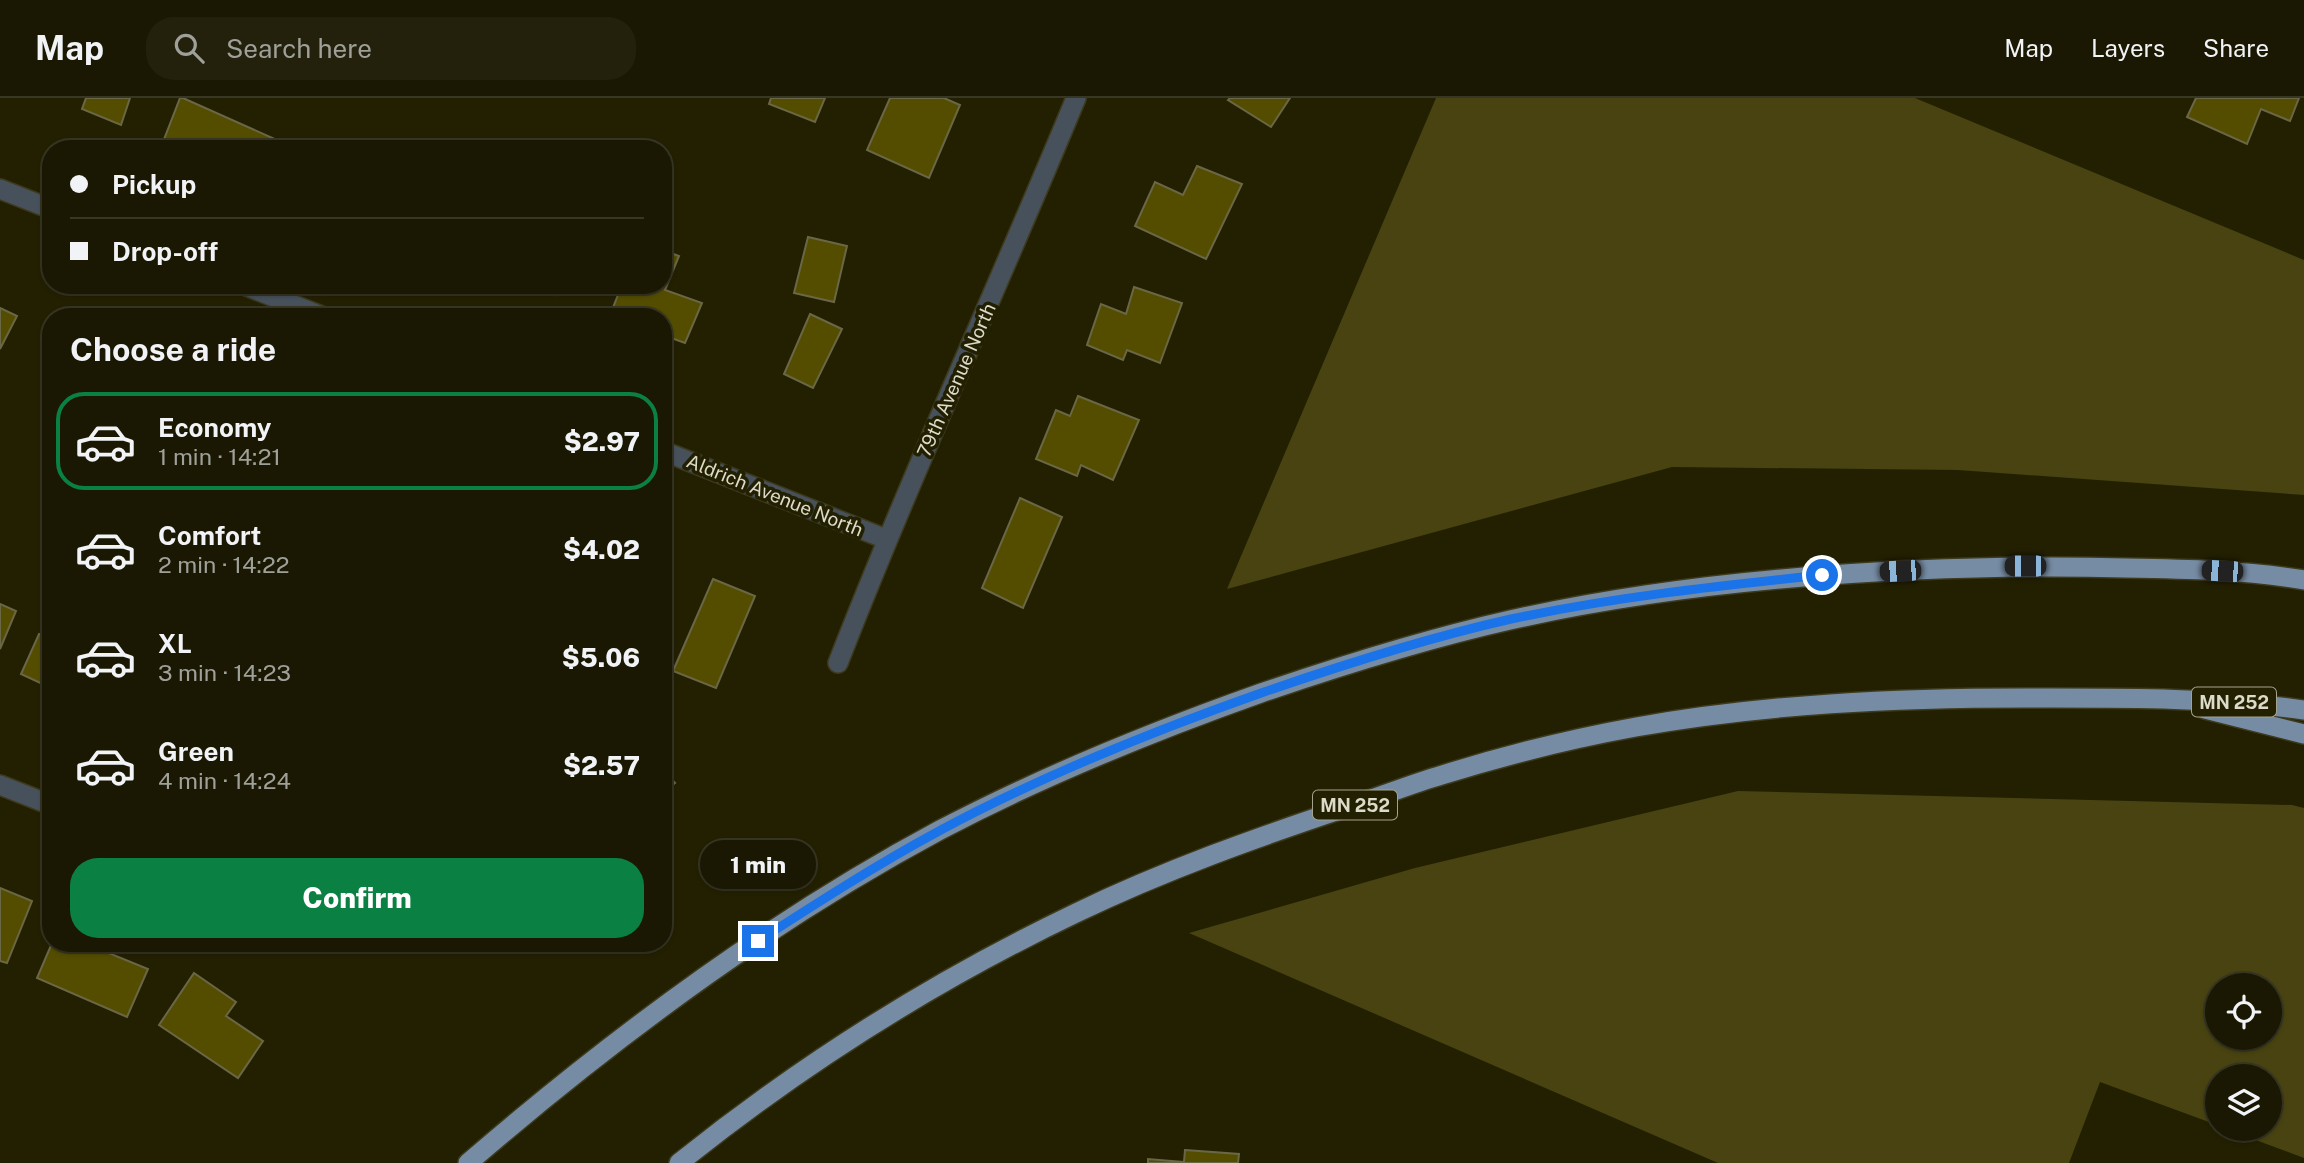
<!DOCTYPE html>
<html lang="en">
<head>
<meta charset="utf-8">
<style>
	:root { --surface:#1a1802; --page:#23210c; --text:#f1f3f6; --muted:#9fa099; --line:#383724; --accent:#0b8043 }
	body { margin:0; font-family:"Public Sans",sans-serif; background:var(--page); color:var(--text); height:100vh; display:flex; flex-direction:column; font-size:26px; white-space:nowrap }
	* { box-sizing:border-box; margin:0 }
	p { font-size:23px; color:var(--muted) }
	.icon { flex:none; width:38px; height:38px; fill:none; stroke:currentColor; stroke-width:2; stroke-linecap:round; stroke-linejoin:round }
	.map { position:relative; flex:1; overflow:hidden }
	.side { position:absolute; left:42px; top:210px; width:630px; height:644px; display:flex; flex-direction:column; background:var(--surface); border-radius:28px; box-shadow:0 2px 5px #0004,0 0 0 2px var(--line) }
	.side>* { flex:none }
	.banner { position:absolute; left:42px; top:42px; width:630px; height:154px; border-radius:28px; box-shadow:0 2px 5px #0004,0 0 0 2px var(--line); display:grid; align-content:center; height:154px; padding:0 28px; background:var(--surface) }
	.tools { position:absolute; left:2205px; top:875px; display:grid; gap:14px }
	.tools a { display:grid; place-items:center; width:77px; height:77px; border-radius:50%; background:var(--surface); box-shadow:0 2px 5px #0004,0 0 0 2px var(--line); font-size:35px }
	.end { position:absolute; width:32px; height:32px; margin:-16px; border:9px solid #1a73e8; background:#fff; box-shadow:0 0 0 4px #fff }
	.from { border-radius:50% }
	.bubble { position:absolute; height:49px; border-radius:24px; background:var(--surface); box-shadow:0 2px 5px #0004,0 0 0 2px var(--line); font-size:23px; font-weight:800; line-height:49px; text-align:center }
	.car { position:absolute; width:21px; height:42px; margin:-21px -10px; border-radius:9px; box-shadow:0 0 5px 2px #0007; background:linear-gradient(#222 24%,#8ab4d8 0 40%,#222 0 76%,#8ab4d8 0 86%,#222 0) }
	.banner b { display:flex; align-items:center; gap:24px; height:66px; font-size:26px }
	.banner b+b { border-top:2px solid var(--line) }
	.banner i { width:18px; height:18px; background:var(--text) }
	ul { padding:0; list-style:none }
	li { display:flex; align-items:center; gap:21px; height:98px; margin:0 14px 10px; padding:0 14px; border:4px solid transparent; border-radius:28px }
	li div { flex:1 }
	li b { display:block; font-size:26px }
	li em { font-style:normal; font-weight:800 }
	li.on { border-color:var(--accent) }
	li>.icon { width:63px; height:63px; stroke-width:1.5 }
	h2 { padding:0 28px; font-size:32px; line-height:84px }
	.button { display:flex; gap:14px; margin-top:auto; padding:14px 28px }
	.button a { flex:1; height:80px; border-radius:28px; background:var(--accent); color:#fff; font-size:28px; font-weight:800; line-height:80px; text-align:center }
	header { display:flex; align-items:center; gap:42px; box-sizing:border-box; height:98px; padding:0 35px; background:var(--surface); border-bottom:2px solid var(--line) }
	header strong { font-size:33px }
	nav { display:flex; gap:38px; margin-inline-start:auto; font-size:24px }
	.search { width:490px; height:63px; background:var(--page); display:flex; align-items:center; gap:18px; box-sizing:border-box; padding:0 24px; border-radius:28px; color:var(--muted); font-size:26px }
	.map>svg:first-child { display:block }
	.green { fill:#484310; fill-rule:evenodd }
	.building { fill:#544d00; stroke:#6a6747; stroke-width:2 }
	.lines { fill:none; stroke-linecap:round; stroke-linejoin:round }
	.minor-casing { stroke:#3d3a1e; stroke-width:22 }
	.trunk-casing { stroke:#3d3a1e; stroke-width:22 }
	.minor { stroke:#47515b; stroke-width:19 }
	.trunk { stroke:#768ca4; stroke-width:19 }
	.route { stroke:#1a73e8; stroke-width:9 }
	.labels { text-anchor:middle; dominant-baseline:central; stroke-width:7; stroke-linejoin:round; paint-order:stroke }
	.shield { fill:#232002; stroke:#a4a28d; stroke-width:2 }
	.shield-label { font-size:18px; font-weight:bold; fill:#dcdac9 }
	.street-label { font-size:19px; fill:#dcdac9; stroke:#232002 }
</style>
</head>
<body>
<header>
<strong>Map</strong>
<div class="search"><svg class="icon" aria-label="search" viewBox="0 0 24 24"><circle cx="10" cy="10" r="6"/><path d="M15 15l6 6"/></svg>Search here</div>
<nav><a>Map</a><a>Layers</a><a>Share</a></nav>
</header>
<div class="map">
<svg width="2304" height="1065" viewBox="0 0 2304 1065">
	<rect width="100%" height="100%" fill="#232002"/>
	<g class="green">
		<polygon points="1436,0 1915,0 2304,162 2304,397 1958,372 1672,369 1227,491"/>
		<path d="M1738,693l554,14 12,3v350l-78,-29h44v-53h-53v49l-117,-43 -31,81h-351l-529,-230 226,-65zM2217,887h53v53h-53z"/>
	</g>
	<g class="building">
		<polygon points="86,0 130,0 121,27 82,11"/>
		<polygon points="180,0 183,0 297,51 180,51 163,44"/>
		<polygon points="771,0 825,0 815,24 769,6"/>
		<polygon points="890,0 944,0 960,7 929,80 867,52"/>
		<polygon points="1230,0 1290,0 1271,29 1228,2"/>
		<polygon points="2196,0 2299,0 2290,23 2261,11 2247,46 2187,19"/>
		<polygon points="1197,68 1242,86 1206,161 1135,128 1155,84 1183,97"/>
		<polygon points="808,139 847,148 834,204 794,195"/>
		<polygon points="663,152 679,158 665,192 702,205 685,245 663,237 663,219 610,217 622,187 663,187"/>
		<polygon points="527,187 559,187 555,197"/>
		<polygon points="1134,189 1182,205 1160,265 1127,252 1123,262 1087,247 1101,206 1126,216"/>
		<polygon points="0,210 17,218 0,251"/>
		<polygon points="810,216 842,231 813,290 784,276"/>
		<polygon points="1078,298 1139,322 1113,382 1081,367 1077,378 1036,361 1056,312 1070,318"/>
		<polygon points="1020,400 1062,419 1023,510 982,490"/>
		<polygon points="713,481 755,498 716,590 673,573"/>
		<polygon points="0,506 16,513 0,551"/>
		<polygon points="39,536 51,542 51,590 21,576"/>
		<polygon points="663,672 675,685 663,695"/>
		<polygon points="0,790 32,803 7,865 0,863"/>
		<polygon points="52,845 110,845 106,854 148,871 127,919 37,880"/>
		<polygon points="194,875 236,904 226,918 263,943 238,980 159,927"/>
		<polygon points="1185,1052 1239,1056 1238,1065 1148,1065 1148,1061 1184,1064"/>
	</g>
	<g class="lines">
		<defs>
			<g id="minor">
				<polyline points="0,91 51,111"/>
				<polyline points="244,187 324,219"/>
				<polyline points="663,353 886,441"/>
				<path d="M838,565c74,-190 160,-376 238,-565"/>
				<polyline points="0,687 51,707"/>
			</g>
			<g id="trunk">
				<polyline points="2205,611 2304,636"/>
				<path d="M468,1065c146,-126 302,-242 472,-333 103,-54 211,-98 321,-137 82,-28 165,-54 249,-73 133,-30 270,-44 405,-50 70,-3 140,-4 210,-2 60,1 120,2 179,12"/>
				<path d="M679,1065c122,-98 255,-182 397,-250 89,-43 182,-76 275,-107 31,-10 60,-22 91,-31 64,-20 128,-36 194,-48 129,-23 260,-29 390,-29 93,0 186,-1 278,12"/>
			</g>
		</defs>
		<use href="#minor" class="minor-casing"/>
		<use href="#trunk" class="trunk-casing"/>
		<use href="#minor" class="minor"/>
		<use href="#trunk" class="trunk"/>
	</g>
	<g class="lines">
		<path class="route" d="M758,843c59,-38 118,-76 181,-110 104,-56 214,-100 325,-139 81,-28 163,-54 247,-73 103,-22 206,-33 311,-44"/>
	</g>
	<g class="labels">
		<g class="shield">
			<rect x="2192" y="589.5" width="84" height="29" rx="5"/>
			<rect x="1313" y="692.5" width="84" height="29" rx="5"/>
		</g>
		<g class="shield-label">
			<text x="2234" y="604">MN 252</text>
			<text x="1355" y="707">MN 252</text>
		</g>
		<g class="street-label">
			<text transform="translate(956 282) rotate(-66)">79th Avenue North</text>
			<text transform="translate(775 397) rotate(22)">Aldrich Avenue North</text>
		</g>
	</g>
</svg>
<div class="tools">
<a><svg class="icon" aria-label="locate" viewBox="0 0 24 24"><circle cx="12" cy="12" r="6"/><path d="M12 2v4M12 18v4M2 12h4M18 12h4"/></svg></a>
<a><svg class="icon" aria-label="layers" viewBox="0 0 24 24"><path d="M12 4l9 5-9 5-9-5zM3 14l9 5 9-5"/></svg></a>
</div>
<i class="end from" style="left:1822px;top:477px"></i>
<i class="end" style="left:758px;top:843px"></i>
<div class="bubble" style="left:700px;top:742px;width:116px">1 min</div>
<i class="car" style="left:2025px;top:468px;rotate:270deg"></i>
<i class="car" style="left:1900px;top:473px;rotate:267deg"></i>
<i class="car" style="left:2222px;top:473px;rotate:273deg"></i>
<div class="banner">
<b><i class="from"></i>Pickup</b>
<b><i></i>Drop-off</b>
</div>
<section class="side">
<h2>Choose a ride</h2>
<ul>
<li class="on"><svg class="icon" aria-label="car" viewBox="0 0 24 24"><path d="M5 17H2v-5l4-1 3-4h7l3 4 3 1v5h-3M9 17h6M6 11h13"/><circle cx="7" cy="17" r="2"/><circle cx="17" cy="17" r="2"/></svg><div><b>Economy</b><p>1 min · 14:21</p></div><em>$2.97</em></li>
<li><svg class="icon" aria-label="car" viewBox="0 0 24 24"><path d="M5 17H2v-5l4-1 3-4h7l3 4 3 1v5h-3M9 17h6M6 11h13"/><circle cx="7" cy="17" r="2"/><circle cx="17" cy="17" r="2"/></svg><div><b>Comfort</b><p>2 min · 14:22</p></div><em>$4.02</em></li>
<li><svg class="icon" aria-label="car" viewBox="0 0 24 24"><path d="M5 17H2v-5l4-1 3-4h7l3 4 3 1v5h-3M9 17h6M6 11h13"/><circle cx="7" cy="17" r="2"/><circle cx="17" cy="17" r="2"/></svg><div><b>XL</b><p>3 min · 14:23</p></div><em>$5.06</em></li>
<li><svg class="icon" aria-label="car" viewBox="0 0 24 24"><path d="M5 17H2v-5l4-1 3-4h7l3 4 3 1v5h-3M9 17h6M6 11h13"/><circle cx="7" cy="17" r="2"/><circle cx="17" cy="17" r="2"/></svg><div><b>Green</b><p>4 min · 14:24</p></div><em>$2.57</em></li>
</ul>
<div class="button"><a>Confirm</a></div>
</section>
</div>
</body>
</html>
